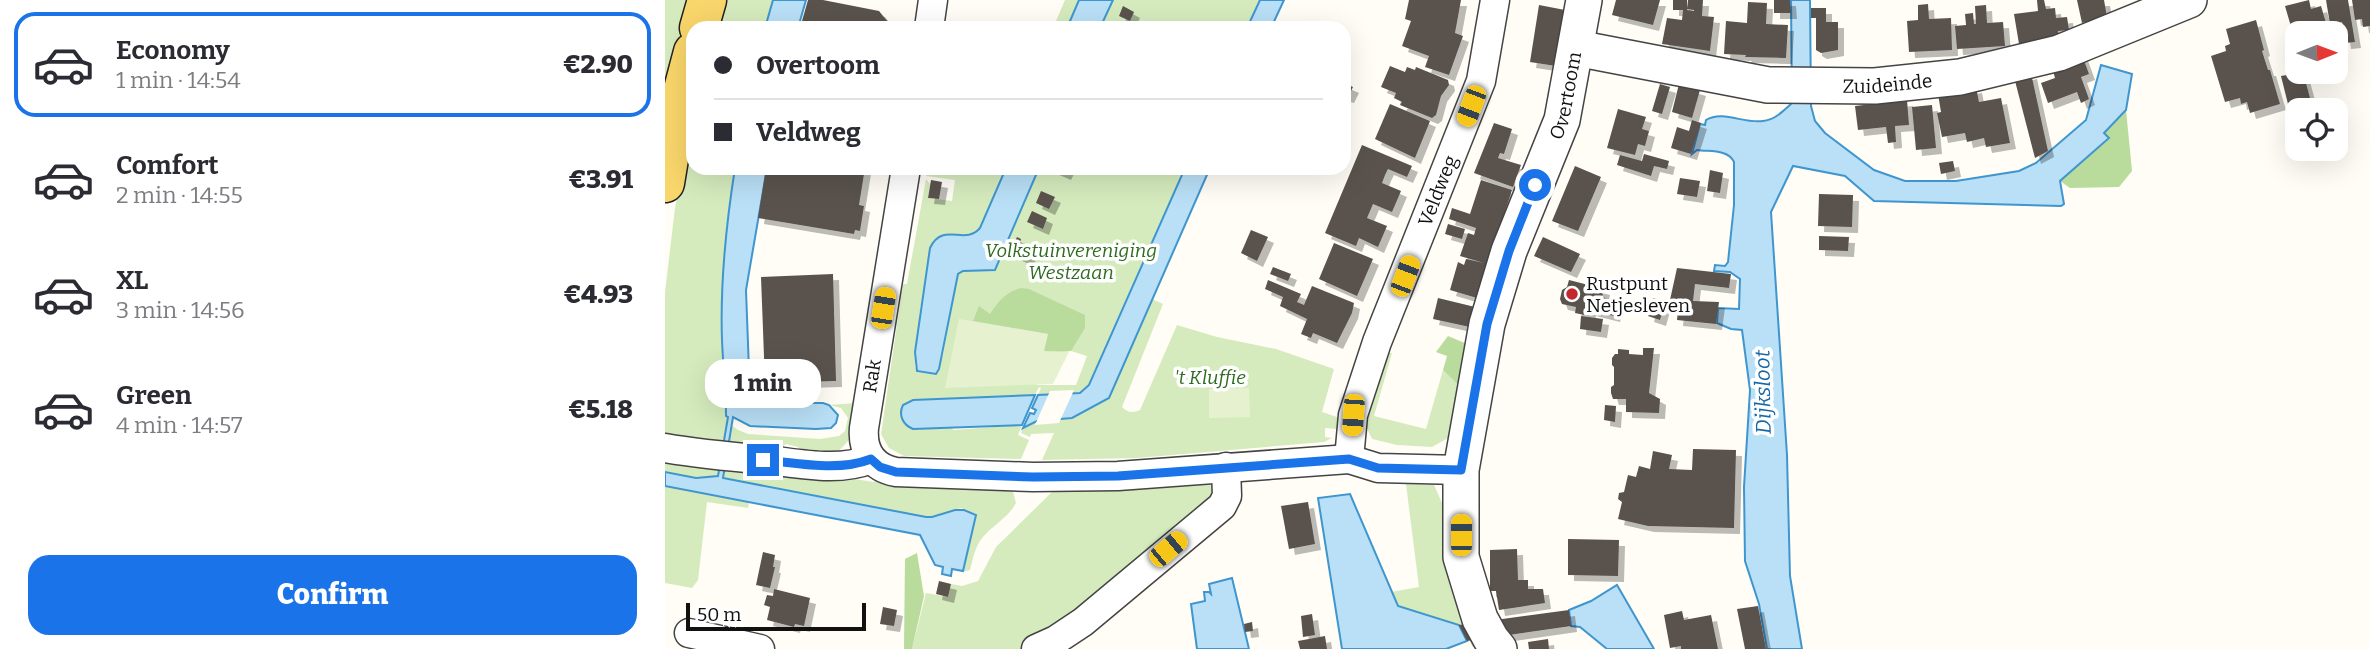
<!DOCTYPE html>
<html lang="en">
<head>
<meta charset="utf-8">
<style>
	:root { --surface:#fff; --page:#f7f7f7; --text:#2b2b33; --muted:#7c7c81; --line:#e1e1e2; --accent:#1a73e8 }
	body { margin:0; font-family:Bitter,serif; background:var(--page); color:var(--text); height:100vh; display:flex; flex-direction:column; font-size:26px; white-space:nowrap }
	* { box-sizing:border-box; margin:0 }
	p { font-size:23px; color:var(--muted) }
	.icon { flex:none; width:38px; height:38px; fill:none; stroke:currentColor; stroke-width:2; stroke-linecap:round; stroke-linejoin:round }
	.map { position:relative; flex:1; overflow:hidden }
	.side { display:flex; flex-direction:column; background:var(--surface); width:665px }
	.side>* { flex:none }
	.top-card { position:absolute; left:21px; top:21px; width:665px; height:154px; border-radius:21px; box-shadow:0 7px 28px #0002; display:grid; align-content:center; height:154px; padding:0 28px; background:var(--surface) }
	.needle { width:46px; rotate:89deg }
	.buttons { position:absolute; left:1620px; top:21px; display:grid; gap:14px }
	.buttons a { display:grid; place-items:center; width:63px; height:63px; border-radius:14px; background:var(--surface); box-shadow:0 7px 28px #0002; font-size:35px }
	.scale { position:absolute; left:21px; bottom:18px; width:180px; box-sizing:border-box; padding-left:7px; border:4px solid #111; border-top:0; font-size:19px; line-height:24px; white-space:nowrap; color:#111; -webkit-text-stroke:5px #fff; paint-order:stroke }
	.end { position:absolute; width:32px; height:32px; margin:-16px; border:9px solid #1a73e8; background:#fff; box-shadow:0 0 0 4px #fff }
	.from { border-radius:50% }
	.bubble { position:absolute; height:49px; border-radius:21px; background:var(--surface); box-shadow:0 7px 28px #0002; font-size:23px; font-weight:800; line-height:49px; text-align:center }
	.car { position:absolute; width:21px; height:42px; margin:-21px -10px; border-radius:9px; box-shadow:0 0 5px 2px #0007; background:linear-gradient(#f5c518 24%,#345 0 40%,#f5c518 0 76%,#345 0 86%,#f5c518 0) }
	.top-card b { display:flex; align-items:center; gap:24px; height:66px; font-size:26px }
	.top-card b+b { border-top:2px solid var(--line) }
	.top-card i { width:18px; height:18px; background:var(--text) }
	ul { padding:12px 0 0; list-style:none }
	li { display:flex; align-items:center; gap:21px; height:105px; margin:0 14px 10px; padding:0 14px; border:4px solid transparent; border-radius:21px }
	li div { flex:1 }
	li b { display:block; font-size:26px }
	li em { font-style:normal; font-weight:800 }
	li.on { border-color:var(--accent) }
	li>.icon { width:63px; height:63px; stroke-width:1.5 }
	.action { display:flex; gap:14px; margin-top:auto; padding:14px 28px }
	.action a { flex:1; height:80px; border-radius:21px; background:var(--accent); color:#fff; font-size:28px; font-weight:800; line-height:80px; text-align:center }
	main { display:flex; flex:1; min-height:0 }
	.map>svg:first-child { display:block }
	.green { fill:#d5ebbd; fill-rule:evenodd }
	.forest { fill:#b9dc9c }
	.pitch { fill:#e6f2cf }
	.water { fill:#b9e0f7; stroke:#3f96cf; stroke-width:2 }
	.pier { fill:#fffdf5 }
	.building { fill:#5a524d; filter:url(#shadow) }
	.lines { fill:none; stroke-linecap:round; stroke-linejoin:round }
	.minor-casing { stroke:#444; stroke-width:31 }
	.tertiary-casing { stroke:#444; stroke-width:38 }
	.primary-casing { stroke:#222; stroke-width:41 }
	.minor { stroke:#fff; stroke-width:28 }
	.tertiary { stroke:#fff; stroke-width:35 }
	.primary { stroke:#f9d66b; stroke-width:38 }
	.route { stroke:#1a73e8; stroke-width:9 }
	.poi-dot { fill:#c4262e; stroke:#fff; stroke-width:2.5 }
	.labels { text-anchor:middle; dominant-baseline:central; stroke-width:7; stroke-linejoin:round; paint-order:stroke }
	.street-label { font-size:19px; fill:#111; stroke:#fff }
	.park-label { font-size:19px; font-style:italic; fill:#2f6b1f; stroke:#fff }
	.poi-label { font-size:19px; fill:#111; stroke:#fff; text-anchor:start }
	.water-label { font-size:21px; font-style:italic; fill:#1768a6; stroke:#fff }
</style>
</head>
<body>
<main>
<section class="side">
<ul>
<li class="on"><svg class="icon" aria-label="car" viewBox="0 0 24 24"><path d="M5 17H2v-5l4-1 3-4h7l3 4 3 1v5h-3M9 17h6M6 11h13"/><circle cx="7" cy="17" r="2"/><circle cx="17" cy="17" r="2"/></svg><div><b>Economy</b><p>1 min · 14:54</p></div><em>€2.90</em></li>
<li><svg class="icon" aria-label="car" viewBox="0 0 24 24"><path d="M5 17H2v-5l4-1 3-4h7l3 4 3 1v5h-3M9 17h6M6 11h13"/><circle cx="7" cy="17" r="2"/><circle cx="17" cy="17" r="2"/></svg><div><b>Comfort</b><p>2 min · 14:55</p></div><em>€3.91</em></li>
<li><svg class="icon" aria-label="car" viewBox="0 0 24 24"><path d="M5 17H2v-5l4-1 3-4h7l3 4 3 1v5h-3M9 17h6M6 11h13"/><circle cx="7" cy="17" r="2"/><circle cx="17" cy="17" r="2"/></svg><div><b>XL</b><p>3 min · 14:56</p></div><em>€4.93</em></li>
<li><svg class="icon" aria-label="car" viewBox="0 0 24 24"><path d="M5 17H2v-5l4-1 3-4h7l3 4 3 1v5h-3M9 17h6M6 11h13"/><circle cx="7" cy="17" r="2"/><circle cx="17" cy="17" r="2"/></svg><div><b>Green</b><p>4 min · 14:57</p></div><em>€5.18</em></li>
</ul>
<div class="action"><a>Confirm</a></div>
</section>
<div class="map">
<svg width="1705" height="649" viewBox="0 0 1705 649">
	<defs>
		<filter id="shadow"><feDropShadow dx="6" dy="6" stdDeviation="0" flood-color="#0004"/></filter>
	</defs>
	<rect width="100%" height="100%" fill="#fffdf5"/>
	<g class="green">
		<polygon points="0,0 29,0 0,116"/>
		<polygon points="58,0 108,0 100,28 50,28"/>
		<polygon points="400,0 414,0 402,28 388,28"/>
		<polygon points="448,0 595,0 582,28 435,28"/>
		<polygon points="28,114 28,168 70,168 60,244 57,296 62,422 73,430 83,434 155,439 174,436 180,431 183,418 176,408 164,405 191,403 186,440 184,440 172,453 135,452 133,447 121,444 116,447 57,440 0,442 0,292 10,208"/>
		<path d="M263,168h40l24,4 1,-4h13l-26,60 -7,7 -27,-1 -6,2 -10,12 -10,62 -5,56 2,5 19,3 7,-19 15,-81 5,-3 32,-1 44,-102h146l-92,210 -4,7 -9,8 -42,2 3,-7 -2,-1 -4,8 -127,6 5,28 39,-1 1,2 69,-5 -4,10 11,5 -8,19 -117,-3 -15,-8 -8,-14 22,-150h4l19,-105 4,5 -2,14 24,3 3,-21 -29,-4zM406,351l16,5 -11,29h-40l29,-33z"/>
		<path d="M487,299l11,5 -41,103c6,6 11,6 18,3l37,-85 40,12 59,12 58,20 -12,43 15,5v12l-12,-1v9l7,1 -8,4 -187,16 -95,2 12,-27 -23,1 -1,3 -9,-4 2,-5 14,-7 35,-3 37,-20z"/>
		<polygon points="719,353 727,353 709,416 761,429 778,370 793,385 783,438 767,447 732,445 707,439 697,417"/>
		<path d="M0,455l142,17 67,10 2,-2 136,8 4,15c-7,14 -23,22 -33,34 -8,9 -10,22 -13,33l-7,2 13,-56 -15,-8 -29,9h-6l-202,-39v-6l-5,-1 -2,6 -21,1 -31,-6z"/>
		<polygon points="539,481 549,488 550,498 383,638 357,649 247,649 261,593 283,597 286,584 297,586 313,581 331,547 388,491"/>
		<polygon points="741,484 769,485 777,503 780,557 787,589 808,624 794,626 733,607 726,592 754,587"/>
		<polygon points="0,486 84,502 83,508 42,502 33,580 27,588 0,583"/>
	</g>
	<g class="forest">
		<polygon points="1461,110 1467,171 1454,187 1405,188 1395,181 1444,139 1439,133"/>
		<path d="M356,288l8,1 56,26v13l-14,23 -28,1 5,-18 -75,-13 6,-15 11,8c8,-13 16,-22 31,-26z"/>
		<polygon points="783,336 802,344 793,385 778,370 782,356 771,352"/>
		<polygon points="252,553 259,596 247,649 239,649 240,559"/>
	</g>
	<g class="pitch">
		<polygon points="294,319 383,334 379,351 404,352 388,384 280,388"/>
		<polygon points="584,388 585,417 544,418 544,389"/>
	</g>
	<g class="water">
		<polygon points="108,0 141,0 133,28 100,28"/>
		<polygon points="414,0 448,0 435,28 402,28"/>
		<polygon points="595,0 619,0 606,28 582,28"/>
		<path d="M1126,0h19l1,106 4,15 10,12 49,37 31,11h51l63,-10 17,-8 50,-43 15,-55 31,9 -6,36 -22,23 5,5 -49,43 4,23 -3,2 -187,-5 -29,-25 -52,-10 -22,46 16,243 3,121 12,73h-35l-8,-45 -14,-43 -1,-74 6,-97 -8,-60 -11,-1 -14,-6 1,-15 21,1 1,-30 -10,-7 -16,-1 1,-6 10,1 3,-4 6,-57v-43c-6,-13 -24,-10 -37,-12l-5,4 8,-30 5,1 1,-5c17,-10 38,4 57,1 12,-1 20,-10 29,-18z"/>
		<path d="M70,168h32l-21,122 4,107 7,6h66l6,2 9,10 -2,8 -5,5 -15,1 -66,-3 -17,-9 -10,61 203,39h6l23,-7h9l12,5 -13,56 -11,-2 -1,7 -9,-2 1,-7 -8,-2 -15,-30 -255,-49v-14l31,6 22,-2 10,-59 -2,-1c0,-25 -3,-50 -4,-76 -2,-57 4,-115 13,-172z"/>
		<path d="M341,168h33l-44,102 -32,1 -5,3 -19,95 -3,5 -19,-3 -2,-19 15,-104c13,-27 35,-2 50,-20z"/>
		<polygon points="520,168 545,168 444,398 407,418 372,421 358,428 365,413 369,414 371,410 367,408 373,395 415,393 424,385"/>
		<path d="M370,395l-13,30 -109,4c-10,-4 -15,-14 -10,-24l10,-5z"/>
		<polygon points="685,494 733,606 794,625 802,641 781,649 677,649 653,498"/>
		<polygon points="567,578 584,649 532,649 526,604 540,601 539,592 544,592 546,594 544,584"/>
		<polygon points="952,585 989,649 942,649 915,627 906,626 904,610 926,601"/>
	</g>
	<polygon class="pier" points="409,390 394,423 370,425 385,391"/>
	<g class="building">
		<polygon points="143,0 158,0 214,11 223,22 224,28 135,28"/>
		<polygon points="744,0 796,0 790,33 798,36 784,75 760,67 764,56 737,46 746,21 740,19"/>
		<polygon points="951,0 995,0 988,25 947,15"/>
		<polygon points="1008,0 1022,0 1022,10 1029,11 1029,10 1022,9 1023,0 1038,0 1037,16 1049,17 1045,51 997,44 1002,18 1017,20 1018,10 1008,10"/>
		<polygon points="1109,0 1125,0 1126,13 1109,13"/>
		<polygon points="1372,0 1379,0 1381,9 1390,8 1391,18 1402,17 1404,30 1393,31 1394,38 1354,44 1349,14 1373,11"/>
		<polygon points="1412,0 1439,0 1442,17 1417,23"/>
		<polygon points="1644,0 1646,9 1656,6 1664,33 1637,33 1635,28 1627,30 1620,6"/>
		<polygon points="1661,0 1683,0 1690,42 1680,43 1677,22 1665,24"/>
		<polygon points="1687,0 1705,0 1705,26 1698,27 1697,19 1690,20"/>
		<polygon points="1083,2 1102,3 1101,24 1123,25 1121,58 1080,57 1081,55 1059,54 1061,21 1082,23"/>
		<polygon points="1263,4 1264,19 1286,18 1287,50 1244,52 1242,21 1253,20 1253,5"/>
		<polygon points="874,5 900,10 891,66 865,62"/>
		<polygon points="1321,5 1322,23 1338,22 1340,46 1292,49 1290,26 1301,25 1300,14 1308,13 1309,24 1311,24 1310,6"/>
		<polygon points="458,6 469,12 465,21 454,16"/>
		<polygon points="1146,8 1161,8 1161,22 1173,22 1173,50 1156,53 1151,50 1151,18 1146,18"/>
		<polygon points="1591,20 1599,50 1597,51 1603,70 1605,70 1615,104 1585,113 1582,102 1576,104 1575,98 1560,102 1546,56 1561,51 1560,46 1565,44 1561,29"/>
		<polygon points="288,21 320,27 320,28 287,28"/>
		<polygon points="1417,55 1424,74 1416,77 1424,99 1416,103 1412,92 1383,103 1376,83 1390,78 1387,67"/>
		<polygon points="725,66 740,72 742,67 750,70 751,67 783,80 784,85 776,96 771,115 767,118 735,105 737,102 729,98 731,93 716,87"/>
		<polygon points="1638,72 1645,98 1623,104 1616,76"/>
		<polygon points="1366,73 1383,151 1370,158 1349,77"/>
		<polygon points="679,83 688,87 683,97 679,96"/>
		<polygon points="995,84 1005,87 997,114 987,111"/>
		<polygon points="1014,84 1035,90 1027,118 1007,112"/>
		<polygon points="1311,87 1314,102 1336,98 1345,143 1321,147 1319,138 1302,142 1300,133 1277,137 1272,113 1276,112 1273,94"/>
		<polygon points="1242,100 1244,125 1230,126 1231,142 1223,143 1221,127 1193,130 1190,106"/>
		<polygon points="725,104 765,121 750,158 710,139"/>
		<polygon points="1267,105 1271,148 1251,150 1247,107"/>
		<polygon points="953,109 981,117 977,129 984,131 980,146 973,144 970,155 942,148"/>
		<polygon points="1027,120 1036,123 1026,154 1006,148 1012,127 1024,131"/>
		<polygon points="829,123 847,129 839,154 835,153 833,158 856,165 848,187 809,173"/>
		<polygon points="697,145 747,166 742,177 723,169 720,175 717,183 736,191 727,212 708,204 702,218 722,226 713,247 694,238 691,246 660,233"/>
		<polygon points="979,154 1004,161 1002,169 989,166 986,176 952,165 955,155 977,161"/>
		<polygon points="1288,161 1290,171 1276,174 1274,163"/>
		<polygon points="910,166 936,177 913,231 887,221"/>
		<polygon points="101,168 200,168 194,205 199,206 195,231 190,230 189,234 93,218"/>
		<polygon points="386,168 403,168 400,174"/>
		<polygon points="1045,170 1058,173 1055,193 1042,191"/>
		<polygon points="1015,178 1035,181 1032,197 1012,194"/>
		<polygon points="266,180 277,182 274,199 263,198"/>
		<polygon points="816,180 847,190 812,298 785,290 793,262 799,265 801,259 819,263 795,256 803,233 809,235 811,228 784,219 787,208 805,214"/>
		<polygon points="376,191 390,197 384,209 371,203"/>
		<polygon points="1154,194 1188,195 1187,227 1153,226"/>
		<polygon points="367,211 382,218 378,229 362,222"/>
		<polygon points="783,224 800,229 797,239 780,234"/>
		<polygon points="586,230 603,237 592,261 576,253"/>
		<polygon points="1154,236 1184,237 1183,251 1154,250"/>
		<polygon points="352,237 356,239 355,242 368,248 362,260 345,252"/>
		<polygon points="878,237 915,254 906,272 869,256"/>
		<polygon points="669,243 708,259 692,296 654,279"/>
		<polygon points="608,267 626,274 623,281 605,274"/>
		<polygon points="1012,268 1066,274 1064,288 1030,284 1028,301 1054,302 1051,324 1012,320 1014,301 1005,300"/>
		<polygon points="168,274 171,381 100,383 96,277"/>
		<polygon points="603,280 636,294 632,302 639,305 647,286 689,303 687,313 672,343 648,333 646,338 636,334 642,319 615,306 618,297 600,289"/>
		<polygon points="904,280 939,289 937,297 953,301 949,316 925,310 924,316 910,313 911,307 897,304 895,299 897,290 902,287"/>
		<polygon points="773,298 810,307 805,327 768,319"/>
		<polygon points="988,298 1000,302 995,320 983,316"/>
		<polygon points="916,316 938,319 936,332 915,329"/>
		<polygon points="978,348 989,348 984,393 995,399 994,413 961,412 961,399 948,399 946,393 946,387 949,385 949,367 947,365 947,358 950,354 953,354 953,349 964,350 964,354 978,355"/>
		<polygon points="940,405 951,406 950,422 939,420"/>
		<polygon points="1028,449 1071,450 1069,528 983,526 953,519 957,502 953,499 954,493 959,492 963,475 971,477 974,466 985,469 988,451 1007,455 1004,469 1027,470"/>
		<polygon points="643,502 650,544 624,549 616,506"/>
		<polygon points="903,539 954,540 953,576 903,575"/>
		<polygon points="852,549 853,580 863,580 863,589 878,589 880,603 834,610 831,591 825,591 825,550"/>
		<polygon points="98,552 110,555 108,567 110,567 105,588 91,585"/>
		<polygon points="274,581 286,584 283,597 271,594"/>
		<polygon points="109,589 145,598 139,626 130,624 129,627 102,620 105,607 99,605 102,595 108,596"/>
		<polygon points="1093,606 1101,649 1080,649 1072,609"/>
		<polygon points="218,607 232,610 229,626 215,624"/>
		<polygon points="904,610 906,626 802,641 794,625"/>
		<polygon points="1017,611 1019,620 1046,615 1053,649 1016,649 1016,646 1005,648 999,615"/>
		<polygon points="647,614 650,635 638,637 636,616"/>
		<polygon points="587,622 588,631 580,632 579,624"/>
		<polygon points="660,636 662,649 635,649 633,641"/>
		<polygon points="883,639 884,649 864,649 863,642"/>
	</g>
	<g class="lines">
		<defs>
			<g id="minor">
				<polyline points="264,28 268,0"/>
				<path d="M241,168l-42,260c-2,23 9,40 32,44l137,5 85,-1 231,-17 29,9 83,2"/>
				<path d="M0,448c34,6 69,9 103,12 34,4 71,12 103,-1"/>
				<path id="s1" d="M684,459l4,-44 24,-73 104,-261 14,-81"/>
				<polyline points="24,633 95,649"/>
				<polyline points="371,649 391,640 418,622 557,506 562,496 561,467"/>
			</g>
			<g id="tertiary">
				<path id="s2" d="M911,48l192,37 107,1 85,-9 99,-24 130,-53"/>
				<path id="s3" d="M834,649l-8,-10 -11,-20 -19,-62v-87l26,-146 22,-73 53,-131 22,-120"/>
			</g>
			<g id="primary">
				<polyline points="34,28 42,0"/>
				<polyline points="0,183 11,116 28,52"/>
			</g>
		</defs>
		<use href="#minor" class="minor-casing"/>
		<use href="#tertiary" class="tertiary-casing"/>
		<use href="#primary" class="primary-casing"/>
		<use href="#minor" class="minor"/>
		<use href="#tertiary" class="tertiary"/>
		<use href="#primary" class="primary"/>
	</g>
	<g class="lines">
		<path class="route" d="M98,460c35,3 75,12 108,-1l9,8 16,5 137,5 85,-1 231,-17 29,9 83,2 26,-146 22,-73 26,-66"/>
	</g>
	<circle class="poi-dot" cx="907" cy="294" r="7"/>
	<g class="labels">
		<g class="street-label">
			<text stroke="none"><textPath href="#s2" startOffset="315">Zuideinde</textPath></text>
			<text stroke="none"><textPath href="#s3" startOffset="578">Overtoom</textPath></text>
			<text stroke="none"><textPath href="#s1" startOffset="284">Veldweg</textPath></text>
			<text transform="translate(207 376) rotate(-81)">Rak</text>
		</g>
		<g class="park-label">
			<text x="406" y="250">Volkstuinvereniging<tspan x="406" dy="22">Westzaan</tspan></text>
			<text x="545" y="377">'t Kluffie</text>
		</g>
		<g class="poi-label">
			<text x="921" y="283">Rustpunt<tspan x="921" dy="22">Netjesleven</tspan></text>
		</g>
		<g class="water-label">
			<text transform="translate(1098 392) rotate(-91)">Dijksloot</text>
		</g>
	</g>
</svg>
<div class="buttons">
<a><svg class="needle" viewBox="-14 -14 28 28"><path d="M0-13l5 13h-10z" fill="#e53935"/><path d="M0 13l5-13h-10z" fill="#7c7c81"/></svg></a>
<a><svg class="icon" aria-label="locate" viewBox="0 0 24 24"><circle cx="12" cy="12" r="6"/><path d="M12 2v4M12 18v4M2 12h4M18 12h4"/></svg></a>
</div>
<div class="scale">50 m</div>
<i class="end from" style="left:870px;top:185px"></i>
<i class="end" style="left:98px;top:460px"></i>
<div class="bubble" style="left:40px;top:359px;width:116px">1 min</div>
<i class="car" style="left:806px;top:106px;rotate:201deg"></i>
<i class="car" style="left:740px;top:276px;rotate:21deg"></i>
<i class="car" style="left:218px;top:308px;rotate:9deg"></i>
<i class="car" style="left:688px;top:415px;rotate:184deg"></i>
<i class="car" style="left:796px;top:535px;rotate:0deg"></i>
<i class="car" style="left:503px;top:549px;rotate:50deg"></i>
<div class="top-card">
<b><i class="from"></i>Overtoom</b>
<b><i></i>Veldweg</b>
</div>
</div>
</main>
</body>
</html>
